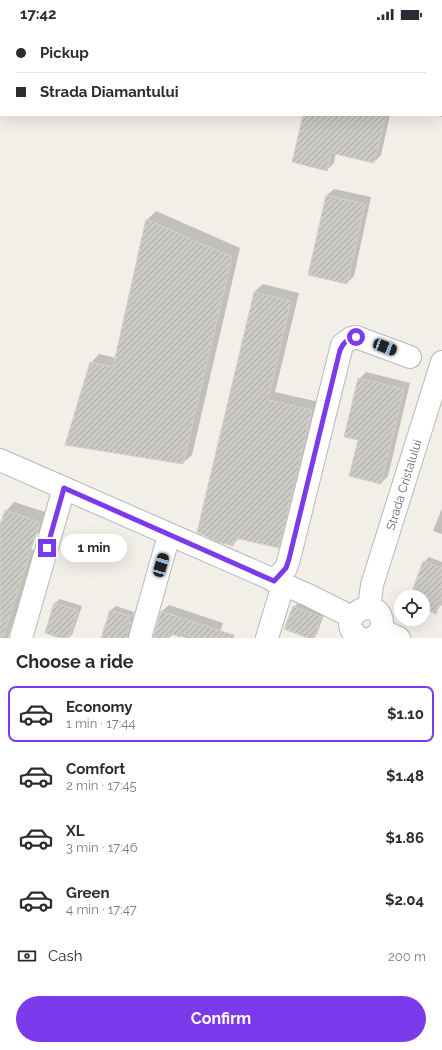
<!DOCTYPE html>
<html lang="en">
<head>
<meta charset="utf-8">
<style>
	:root { --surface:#fff; --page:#f7f7f7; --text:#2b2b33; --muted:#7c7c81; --line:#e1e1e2; --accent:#7c3aed }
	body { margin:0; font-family:Raleway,sans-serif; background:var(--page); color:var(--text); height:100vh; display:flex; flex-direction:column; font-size:15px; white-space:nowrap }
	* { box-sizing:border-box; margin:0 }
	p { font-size:13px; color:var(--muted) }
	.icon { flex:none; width:22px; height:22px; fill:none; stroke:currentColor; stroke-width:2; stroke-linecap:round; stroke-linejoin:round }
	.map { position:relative; height:610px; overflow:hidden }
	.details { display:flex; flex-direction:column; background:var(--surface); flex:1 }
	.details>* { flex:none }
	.banner { position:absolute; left:0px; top:0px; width:442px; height:88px; box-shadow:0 4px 16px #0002; display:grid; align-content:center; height:88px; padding:0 16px; background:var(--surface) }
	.tools { position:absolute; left:394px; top:562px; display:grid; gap:8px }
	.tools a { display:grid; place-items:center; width:36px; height:36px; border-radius:50%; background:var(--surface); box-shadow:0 4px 16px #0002; font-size:20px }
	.end { position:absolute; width:18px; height:18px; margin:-9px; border:5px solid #7c3aed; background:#fff; box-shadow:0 0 0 2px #fff }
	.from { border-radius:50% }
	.bubble { position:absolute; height:28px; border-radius:14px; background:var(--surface); box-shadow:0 4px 16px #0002; font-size:13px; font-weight:700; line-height:28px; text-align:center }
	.car { position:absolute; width:12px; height:24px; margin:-12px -6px; border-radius:5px; box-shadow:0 0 3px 1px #0007; background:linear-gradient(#222 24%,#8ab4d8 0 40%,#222 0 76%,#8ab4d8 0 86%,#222 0) }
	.banner b { display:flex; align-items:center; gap:14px; height:38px; font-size:15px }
	.banner b+b { border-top:1px solid var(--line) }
	.banner i { width:10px; height:10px; background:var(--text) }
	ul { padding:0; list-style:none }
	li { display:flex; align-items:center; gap:12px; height:56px; margin:0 8px 6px; padding:0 8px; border:2px solid transparent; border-radius:8px }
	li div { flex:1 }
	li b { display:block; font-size:15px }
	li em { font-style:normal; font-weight:700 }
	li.selected { border-color:var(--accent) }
	li>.icon { width:36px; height:36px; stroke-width:1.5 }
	h2 { padding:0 16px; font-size:18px; line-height:48px }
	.pay { display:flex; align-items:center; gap:10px; height:44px; padding:0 16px; font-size:15px }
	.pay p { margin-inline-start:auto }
	.cta { display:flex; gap:8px; margin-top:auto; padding:8px 16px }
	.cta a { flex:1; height:46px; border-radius:24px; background:var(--accent); color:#fff; font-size:16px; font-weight:700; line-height:46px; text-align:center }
	.status { display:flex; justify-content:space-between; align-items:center; height:28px; padding:0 20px; background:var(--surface); direction:ltr }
	.status svg { height:11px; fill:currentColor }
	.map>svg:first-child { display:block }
	.shadow { fill:#0003 }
	.building { fill:url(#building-hatch); stroke:#d6d1c6 }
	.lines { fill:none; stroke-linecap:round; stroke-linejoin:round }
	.minor-casing { stroke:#b5b8bc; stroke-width:24 }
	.minor { stroke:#fff; stroke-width:22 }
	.route { stroke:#7c3aed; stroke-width:5 }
	.labels { text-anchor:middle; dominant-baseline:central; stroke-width:4; stroke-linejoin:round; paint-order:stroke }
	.street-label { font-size:12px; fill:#5f6368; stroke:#fff }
</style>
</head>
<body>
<div class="status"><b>17:42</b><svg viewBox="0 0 49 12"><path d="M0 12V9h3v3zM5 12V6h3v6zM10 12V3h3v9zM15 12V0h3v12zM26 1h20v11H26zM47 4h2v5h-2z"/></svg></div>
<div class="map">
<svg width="442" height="610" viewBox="0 0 442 610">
	<defs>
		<pattern id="building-hatch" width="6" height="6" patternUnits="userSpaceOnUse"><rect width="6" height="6" fill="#cccac5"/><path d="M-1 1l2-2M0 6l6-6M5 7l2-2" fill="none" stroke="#a9a8a4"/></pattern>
	</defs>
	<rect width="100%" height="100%" fill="#f1efe8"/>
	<g class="shadow">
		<polygon points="45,0 93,0 45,1"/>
		<polygon points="324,0 363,0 323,1"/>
		<polygon points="442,49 442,89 435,87 441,87"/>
		<polygon points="304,87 390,87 381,127 374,134 336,125 334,135 327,142"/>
		<polygon points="334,161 371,169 354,248 347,255 327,167"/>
		<polygon points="156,183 240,220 192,427 183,435 91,335 99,326 116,330 147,192"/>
		<polygon points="263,256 299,265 275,364 319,374 287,511 278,519 239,510 233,517 254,264"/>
		<polygon points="366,344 410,355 388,448 381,455 359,411 359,351"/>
		<polygon points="14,474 48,485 44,499 35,508 6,483"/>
		<polygon points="442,480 442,506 433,503"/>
		<polygon points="2,513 36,523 8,610 0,610 0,515"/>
		<polygon points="429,529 442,534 442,576 436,584 423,579 423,569 411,569 424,534"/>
		<polygon points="60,571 82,578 72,607 69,610 63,610 46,605 55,575"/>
		<polygon points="299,574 325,584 317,606 314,610 311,610 294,579"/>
		<polygon points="169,577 223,595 218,610 187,610 173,606 169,610 159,610 162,583"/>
		<polygon points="116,578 134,584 133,589 135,590 130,607 127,610 102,610 111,582"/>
	</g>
	<g class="building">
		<polygon points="303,87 386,87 374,135 331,125 327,143 292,134"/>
		<polygon points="326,167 365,176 347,256 308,247"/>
		<polygon points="146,191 232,229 183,436 65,417 90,334 113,339"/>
		<polygon points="254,264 291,273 268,372 312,382 279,520 235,510 233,518 218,514 197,504"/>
		<polygon points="358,350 404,361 381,456 349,448 358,412 344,409"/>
		<polygon points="5,482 40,494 3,609 0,608 0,497"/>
		<polygon points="423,533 442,540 442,571 436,586 423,580 423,569 410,569"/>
		<polygon points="54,575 78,582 69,610 60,610 45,605"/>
		<polygon points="293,578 321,589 314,610 308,610 284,601"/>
		<polygon points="110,582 130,588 129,593 131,594 126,610 101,610"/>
		<polygon points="161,583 234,607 234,610 195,610 181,605 180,609 169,605 168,610 153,610"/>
	</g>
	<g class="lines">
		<defs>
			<g id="minor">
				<polyline points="0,432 308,567 352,589"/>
				<polyline points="274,553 286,540 289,531 342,317 351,310 356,309 410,329"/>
				<polyline points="369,580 372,557 442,334"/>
				<polyline points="381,602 399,610"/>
				<polyline points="21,610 64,460"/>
				<polyline points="140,610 169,507"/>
				<polyline points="267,610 283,557"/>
				<path d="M360,610c-31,-20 20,-47 22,-15 0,7 -4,12 -10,15"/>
			</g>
		</defs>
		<use href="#minor" class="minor-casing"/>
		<use href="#minor" class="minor"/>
	</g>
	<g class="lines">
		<path class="route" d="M47,520l17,-60 210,93 12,-13 3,-9 51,-209c3,-7 8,-12 16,-13"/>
	</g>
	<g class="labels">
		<g class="street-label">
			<text transform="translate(404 457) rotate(-73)">Strada Cristalului</text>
		</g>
	</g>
</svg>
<div class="tools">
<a><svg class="icon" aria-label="locate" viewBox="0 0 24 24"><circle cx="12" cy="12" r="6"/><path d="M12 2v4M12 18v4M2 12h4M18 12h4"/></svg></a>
</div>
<i class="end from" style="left:356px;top:309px"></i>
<i class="end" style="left:47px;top:520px"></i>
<div class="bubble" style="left:61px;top:506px;width:66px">1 min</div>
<i class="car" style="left:385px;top:319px;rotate:111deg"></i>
<i class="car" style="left:161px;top:537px;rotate:16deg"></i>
<div class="banner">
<b><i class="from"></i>Pickup</b>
<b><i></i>Strada Diamantului</b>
</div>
</div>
<section class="details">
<h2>Choose a ride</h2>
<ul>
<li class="selected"><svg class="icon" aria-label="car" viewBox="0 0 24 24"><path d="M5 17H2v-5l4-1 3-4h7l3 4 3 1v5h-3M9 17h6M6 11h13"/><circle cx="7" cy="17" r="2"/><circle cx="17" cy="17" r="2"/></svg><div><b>Economy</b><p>1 min · 17:44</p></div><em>$1.10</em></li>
<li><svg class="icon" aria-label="car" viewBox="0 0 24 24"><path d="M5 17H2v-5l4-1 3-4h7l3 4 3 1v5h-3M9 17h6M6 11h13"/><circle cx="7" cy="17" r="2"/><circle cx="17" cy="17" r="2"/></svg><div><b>Comfort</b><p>2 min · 17:45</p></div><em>$1.48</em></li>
<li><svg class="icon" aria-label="car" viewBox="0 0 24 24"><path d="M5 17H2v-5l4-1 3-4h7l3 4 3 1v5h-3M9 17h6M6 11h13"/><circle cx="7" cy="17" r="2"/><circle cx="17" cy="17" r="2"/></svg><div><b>XL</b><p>3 min · 17:46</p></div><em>$1.86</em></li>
<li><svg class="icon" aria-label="car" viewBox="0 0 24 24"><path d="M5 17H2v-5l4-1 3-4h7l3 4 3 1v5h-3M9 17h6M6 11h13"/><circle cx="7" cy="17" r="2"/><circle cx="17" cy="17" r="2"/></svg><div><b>Green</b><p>4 min · 17:47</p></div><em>$2.04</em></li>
</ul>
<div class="pay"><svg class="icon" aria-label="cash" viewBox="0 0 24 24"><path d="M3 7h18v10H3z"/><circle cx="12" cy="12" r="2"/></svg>Cash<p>200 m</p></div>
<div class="cta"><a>Confirm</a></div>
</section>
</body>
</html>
